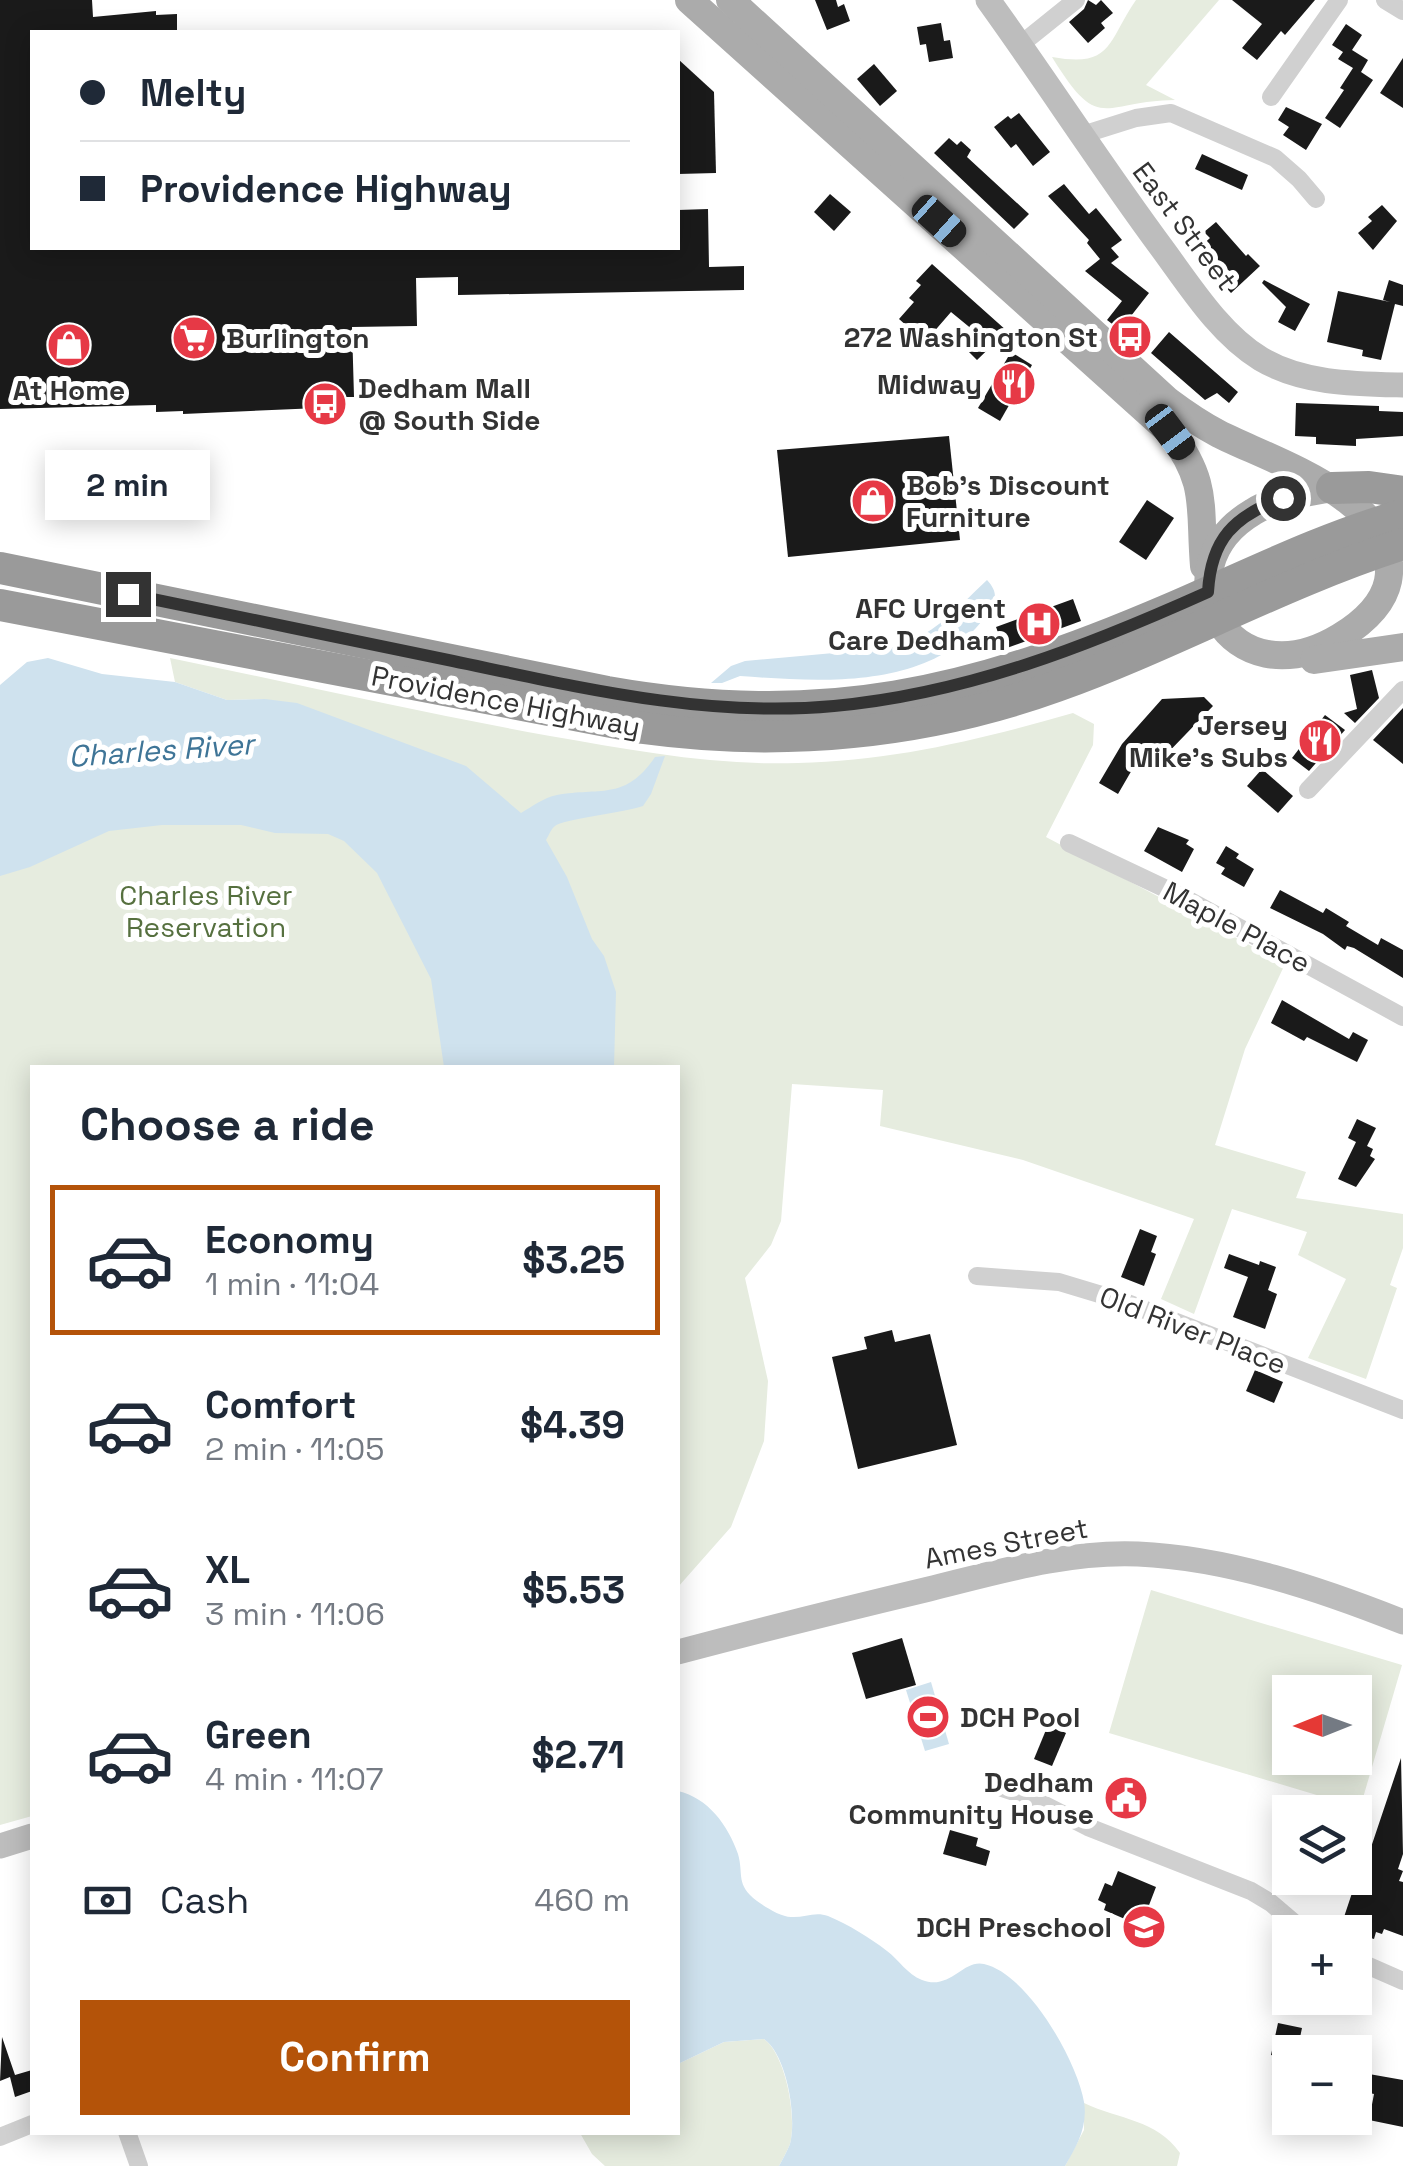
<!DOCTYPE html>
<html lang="en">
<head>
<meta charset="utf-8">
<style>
	:root { --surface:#fff; --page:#f2f2f3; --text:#1f2937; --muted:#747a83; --line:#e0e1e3; --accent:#b45309 }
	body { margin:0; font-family:"Space Grotesk",sans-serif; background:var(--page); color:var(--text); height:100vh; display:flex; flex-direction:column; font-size:38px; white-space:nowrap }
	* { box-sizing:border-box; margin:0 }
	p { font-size:32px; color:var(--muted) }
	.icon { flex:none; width:55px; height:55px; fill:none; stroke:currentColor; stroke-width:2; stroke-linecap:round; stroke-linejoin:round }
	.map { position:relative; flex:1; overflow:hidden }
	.sheet { position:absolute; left:30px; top:1065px; width:650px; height:1070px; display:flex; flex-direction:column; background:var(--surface); border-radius:0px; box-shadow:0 5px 25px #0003 }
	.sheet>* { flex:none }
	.banner { position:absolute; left:30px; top:30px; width:650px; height:220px; border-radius:0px; box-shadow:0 5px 25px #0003; display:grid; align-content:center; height:220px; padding:0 50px; background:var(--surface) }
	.needle { width:65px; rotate:269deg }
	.controls { position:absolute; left:1272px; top:1675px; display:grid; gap:20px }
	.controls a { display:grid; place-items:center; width:100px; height:100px; border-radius:0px; background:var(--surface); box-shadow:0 5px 25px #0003; font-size:50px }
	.end { position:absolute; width:45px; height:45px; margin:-22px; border:12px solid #333; background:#fff; box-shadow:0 0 0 5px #fff }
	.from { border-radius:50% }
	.bubble { position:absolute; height:70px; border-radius:0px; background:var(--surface); box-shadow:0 5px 25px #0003; font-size:32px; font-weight:600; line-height:70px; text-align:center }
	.car { position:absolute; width:30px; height:60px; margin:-30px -15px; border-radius:12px; box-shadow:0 0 8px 2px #0007; background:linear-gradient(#222 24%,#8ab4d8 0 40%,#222 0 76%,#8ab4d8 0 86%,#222 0) }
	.banner b { display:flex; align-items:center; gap:35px; height:95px; font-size:38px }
	.banner b+b { border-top:2px solid var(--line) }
	.banner i { width:25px; height:25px; background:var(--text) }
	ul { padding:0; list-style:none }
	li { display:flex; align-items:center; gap:30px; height:150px; margin:0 20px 15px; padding:0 30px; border:5px solid transparent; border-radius:0px }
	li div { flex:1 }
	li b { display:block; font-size:38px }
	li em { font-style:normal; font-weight:600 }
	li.selected { border-color:var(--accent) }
	li>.icon { width:90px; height:90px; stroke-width:1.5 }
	h2 { padding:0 50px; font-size:45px; line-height:120px }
	.pay { display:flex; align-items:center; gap:25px; height:110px; padding:0 50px; font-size:38px }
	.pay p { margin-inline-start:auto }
	.action { display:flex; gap:20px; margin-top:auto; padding:20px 50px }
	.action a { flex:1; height:115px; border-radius:0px; background:var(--accent); color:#fff; font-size:40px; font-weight:600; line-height:115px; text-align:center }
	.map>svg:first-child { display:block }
	.green { fill:#e6ecdf; fill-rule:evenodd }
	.water { fill:#cfe2ee }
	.building { fill:#1a1a1a }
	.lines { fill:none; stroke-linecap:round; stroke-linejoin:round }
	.street { stroke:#d0d0d0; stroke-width:18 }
	.secondary { stroke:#bdbdbd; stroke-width:25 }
	.primary { stroke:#ababab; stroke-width:28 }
	.highway { stroke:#9a9a9a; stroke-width:32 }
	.route { stroke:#333; stroke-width:12 }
	.labels { text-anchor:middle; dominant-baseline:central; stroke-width:10; stroke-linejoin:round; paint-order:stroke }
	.street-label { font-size:28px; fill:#333; stroke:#fff }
	.poi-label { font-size:28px; font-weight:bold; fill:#333; stroke:#fff; text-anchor:end }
	.park-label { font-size:28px; fill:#56703f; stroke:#fff }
	.water-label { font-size:30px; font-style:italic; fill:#3f7597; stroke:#fff }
</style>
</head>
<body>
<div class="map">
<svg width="1403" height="2166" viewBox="0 0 1403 2166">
	<rect width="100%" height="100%" fill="#fff"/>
	<g class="green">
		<path d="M1136,0h83l-73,85 29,15c-74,1 -75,35 -123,-43 61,11 55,-15 84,-57z"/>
		<path d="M170,658c127,26 253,55 380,78 82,14 164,30 248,27 94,-2 185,-24 275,-50l21,11 -1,21 -47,92 239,127 -40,85 -30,96 91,27 -10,26 107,16v34l-13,37 7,3 -31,91 -58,-21 38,-79 -48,-24 9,-23 -75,-23 -38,105 -33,-15 33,-80 -171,-59 -143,-34 3,-36 -91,-6 -11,137 -10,24 -26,33 23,103 -4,60 -33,86 -53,60v-519l-74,-1 -339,-368 -38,1 -52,-18z"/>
		<polygon points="308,773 523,1067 32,1068 32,1816 0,1825 0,783"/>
		<path d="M1151,1590l251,75 -42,143 -251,-75zM1290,1692h65v66h-65z"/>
		<path d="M764,2039c22,16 33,79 26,105 -3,7 -7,15 -11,22h-174l-13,-12 -12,-21 98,-1v-68l46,-22z"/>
		<path d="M1084,2103c36,17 72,16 96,50l-3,13h-112l19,-36z"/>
	</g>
	<g class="water">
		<path d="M987,580c12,13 9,21 0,34 -53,77 -165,68 -247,62l-18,7h-11l20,-17 14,-5 144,-13c46,-12 65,-37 98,-68z"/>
		<path d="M48,658l54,16 73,8 52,18 38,-1 32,4 169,63 55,47c12,-7 22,-15 36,-18 45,-8 68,6 98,-38l10,-1 -14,38 -8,12c-19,7 -81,13 -88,20 -4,3 -6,9 -9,14l21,37 25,62 12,17 12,36 -2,75h-170l-13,-88 -54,-106 -33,-32 -16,-7 -53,-1 -34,-8h-79l-53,6 -79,36 -30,9v-191l27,-23z"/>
		<polygon points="931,1682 949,1744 925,1751 906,1690"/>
		<path d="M678,1791c30,7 50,34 60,63 6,21 -3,30 19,47 8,6 24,16 34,16 13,1 24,-6 37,-1 21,9 41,21 59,35 12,9 20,23 35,29 28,11 41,-21 62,-16 44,10 93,97 100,138 4,24 -7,44 -19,64h-286c4,-7 8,-15 11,-22 7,-27 -3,-89 -26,-105l-40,3 -46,22z"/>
	</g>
	<g class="building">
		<polygon points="0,0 92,0 93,17 156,11 156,15 177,14 177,32 32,32 32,248 678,248 678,210 708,209 709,267 744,266 744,290 458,295 458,277 416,278 417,326 352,327 354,397 318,397 319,408 183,414 183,411 156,412 156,405 0,409"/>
		<polygon points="815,0 836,0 838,7 844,4 850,21 827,30"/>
		<polygon points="1088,0 1096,5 1101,0 1113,13 1101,23 1105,28 1088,43 1069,22 1084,9"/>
		<polygon points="1232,0 1315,0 1285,35 1281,31 1257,60 1242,48 1262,24"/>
		<polygon points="941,23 944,41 950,40 953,58 929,62 926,44 920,45 917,27"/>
		<polygon points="1346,24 1362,35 1352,50 1368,60 1361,72 1373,80 1340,128 1325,118 1344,90 1340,88 1353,68 1338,59 1343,52 1332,45"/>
		<polygon points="1403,58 1403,108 1380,93"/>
		<polygon points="678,59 714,92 716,173 678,174"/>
		<polygon points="874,64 897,91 880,106 857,79"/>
		<polygon points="1286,107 1322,124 1306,150 1283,135 1289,127 1278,120"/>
		<polygon points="1019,113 1050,152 1033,166 1016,144 1011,148 994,127 1008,116 1011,119"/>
		<polygon points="949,138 957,145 961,141 971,150 967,157 1029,214 1014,229 934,153"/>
		<polygon points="1202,154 1248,175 1242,190 1195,169"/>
		<polygon points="1064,184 1089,214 1096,208 1122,240 1111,248 1119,257 1111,263 1149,293 1120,330 1107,320 1122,301 1085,271 1100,259 1087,243 1089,240 1048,196"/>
		<polygon points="830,194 851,212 834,231 814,212"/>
		<polygon points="1382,205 1397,221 1373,250 1358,233 1372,221 1368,217"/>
		<polygon points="1216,222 1246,256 1248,254 1260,266 1231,293 1220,281 1224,278 1198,249 1210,238 1204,232"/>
		<polygon points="932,264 1007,331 977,360 966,349 979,335 951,312 925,342 899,319 914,302 909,298 921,285 916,281"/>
		<polygon points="1264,280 1310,304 1295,331 1278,322 1286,307 1262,283"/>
		<polygon points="1389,280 1403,285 1403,306 1395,304 1381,360 1362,356 1363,350 1327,342 1338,291 1390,302 1383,300"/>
		<polygon points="1169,332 1238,392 1229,403 1217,393 1205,400 1151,353"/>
		<polygon points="1011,352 1032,365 1000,421 978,408"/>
		<polygon points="1296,403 1379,406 1379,411 1403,412 1403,436 1356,439 1356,446 1316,444 1316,437 1295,436"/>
		<polygon points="949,436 960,540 788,557 777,450"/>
		<polygon points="1147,500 1174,518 1146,560 1119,542"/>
		<polygon points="1073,599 1081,621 1004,649 996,627"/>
		<polygon points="1372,670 1379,698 1355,723 1344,713 1357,709 1350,675"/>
		<polygon points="1204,697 1213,706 1157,764 1140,756 1118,794 1099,783 1122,744 1162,699"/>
		<polygon points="1403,708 1403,764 1373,740"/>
		<polygon points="1325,715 1345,730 1309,771 1292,758"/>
		<polygon points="1262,769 1293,796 1278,813 1247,786"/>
		<polygon points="1158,827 1189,840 1186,844 1194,849 1182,872 1144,851"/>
		<polygon points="1226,846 1239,854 1236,858 1254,869 1244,887 1221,874 1225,868 1216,863"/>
		<polygon points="1280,890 1323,913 1326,908 1349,922 1346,926 1378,945 1381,938 1403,950 1403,978 1354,948 1347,946 1345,950 1323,934 1270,908"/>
		<polygon points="1282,1000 1349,1039 1353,1032 1368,1040 1357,1062 1307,1037 1304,1041 1271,1023"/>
		<polygon points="1357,1119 1376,1128 1367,1146 1373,1149 1370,1156 1375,1159 1356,1187 1338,1179 1356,1142 1348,1138"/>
		<polygon points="1140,1229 1157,1236 1151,1252 1156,1254 1144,1286 1121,1277"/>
		<polygon points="1229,1254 1259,1265 1260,1261 1276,1267 1268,1290 1277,1294 1265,1329 1233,1317 1248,1277 1224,1268"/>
		<polygon points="892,1330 895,1342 930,1334 957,1445 858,1469 832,1357 867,1349 864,1337"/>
		<polygon points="1255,1370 1283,1382 1274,1403 1246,1391"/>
		<polygon points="902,1638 916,1685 866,1699 852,1653"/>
		<polygon points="1048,1725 1066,1733 1052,1766 1034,1759"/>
		<polygon points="1401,1758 1403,1854 1398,1869 1403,1871 1399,1881 1403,1882 1403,1936 1384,1929 1382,1934 1376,1932 1374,1939 1358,1934 1361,1926 1343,1920 1356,1881 1359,1883"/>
		<polygon points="950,1830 978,1838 976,1846 990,1851 986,1866 943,1854"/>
		<polygon points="1118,1871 1156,1887 1141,1926 1104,1910 1106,1904 1098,1900 1105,1883 1112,1886"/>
		<polygon points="1278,2023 1302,2028 1297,2052 1290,2052 1290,2059 1271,2055"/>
		<polygon points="2,2037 15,2075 32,2070 32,2091 15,2097 10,2077 0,2081"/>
		<polygon points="1355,2062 1370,2065 1369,2074 1403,2080 1403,2127 1369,2120 1374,2094 1365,2092 1362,2108 1355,2107"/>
	</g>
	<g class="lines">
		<g class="street">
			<polyline points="1385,0 1403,11"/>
			<polyline points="1020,45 1076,0"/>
			<polyline points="1271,97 1339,0"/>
			<polyline points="1082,135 1136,118 1171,113 1275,158 1299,179 1316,199"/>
			<polyline points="1308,790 1403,690"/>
			<polyline points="1069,843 1181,896 1403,1017"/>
			<polyline points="977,1276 1059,1282 1122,1301 1403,1410"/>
			<polyline points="1002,1788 1029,1797 1088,1827 1251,1891 1271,1903 1305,1932"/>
			<polyline points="1355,1960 1403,1981"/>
			<polyline points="127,2132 139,2166"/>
			<polyline points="0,2137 32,2124"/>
		</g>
		<g class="secondary">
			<path d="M988,0c60,83 115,169 176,251 27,37 57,84 97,108 42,25 95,25 142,26"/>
			<path d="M678,1652c83,-22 167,-43 251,-63 69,-17 138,-38 209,-35 90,4 182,35 265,68"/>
			<polyline points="0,1846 32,1836"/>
		</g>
		<g class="primary">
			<path d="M689,0l481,432c39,52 29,74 34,134"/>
			<path d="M730,0l438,401c16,12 32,23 51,33 53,27 184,67 169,147 -5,25 -27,43 -48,56 -111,67 -183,-68 -87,-125 24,-15 51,-19 79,-24"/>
			<polyline points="1314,660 1403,647"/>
		</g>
		<g class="highway">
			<polyline points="1332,488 1369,487 1403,492"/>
			<path d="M0,568l607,124c216,38 365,2 563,-83 77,-33 152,-71 233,-94"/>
			<path d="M0,605l643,123c139,19 281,6 414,-42 117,-42 227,-104 346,-142"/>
		</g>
	</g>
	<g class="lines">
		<path class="route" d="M128,594c108,23 217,44 325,67 125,26 252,57 381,45 132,-12 254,-60 374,-114 3,-53 26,-76 75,-94"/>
	</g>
	<defs>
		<symbol id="bus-disc" viewBox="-11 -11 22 22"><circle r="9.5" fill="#e63946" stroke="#fff"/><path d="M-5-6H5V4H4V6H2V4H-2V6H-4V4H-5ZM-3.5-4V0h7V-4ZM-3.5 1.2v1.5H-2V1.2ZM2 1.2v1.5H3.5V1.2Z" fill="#fff"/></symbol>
		<symbol id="supermarket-disc" viewBox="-11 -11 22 22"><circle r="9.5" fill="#e63946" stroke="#fff"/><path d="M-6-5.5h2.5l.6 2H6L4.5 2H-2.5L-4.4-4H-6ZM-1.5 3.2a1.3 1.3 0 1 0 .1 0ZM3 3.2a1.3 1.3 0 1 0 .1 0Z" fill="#fff"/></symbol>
		<symbol id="shop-disc" viewBox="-11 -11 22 22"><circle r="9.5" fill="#e63946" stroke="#fff"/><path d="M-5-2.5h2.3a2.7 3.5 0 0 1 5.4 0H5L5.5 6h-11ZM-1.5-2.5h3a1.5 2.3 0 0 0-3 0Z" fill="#fff"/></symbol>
		<symbol id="restaurant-disc" viewBox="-11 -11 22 22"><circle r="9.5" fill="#e63946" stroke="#fff"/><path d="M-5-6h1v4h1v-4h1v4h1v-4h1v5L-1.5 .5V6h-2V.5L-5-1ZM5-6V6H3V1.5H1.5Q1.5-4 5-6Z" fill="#fff"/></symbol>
		<symbol id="hospital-disc" viewBox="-11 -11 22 22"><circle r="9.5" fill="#e63946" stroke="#fff"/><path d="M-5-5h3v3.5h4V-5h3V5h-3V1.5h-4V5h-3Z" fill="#fff"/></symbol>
		<symbol id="stadium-disc" viewBox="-11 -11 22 22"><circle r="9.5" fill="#e63946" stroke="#fff"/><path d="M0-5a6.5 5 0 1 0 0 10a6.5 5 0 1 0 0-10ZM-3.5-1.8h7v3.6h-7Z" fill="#fff"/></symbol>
		<symbol id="civic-disc" viewBox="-11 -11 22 22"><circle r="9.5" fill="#e63946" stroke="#fff"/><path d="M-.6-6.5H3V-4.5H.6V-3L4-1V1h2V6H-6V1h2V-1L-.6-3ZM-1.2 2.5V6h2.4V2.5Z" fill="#fff"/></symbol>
		<symbol id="school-disc" viewBox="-11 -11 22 22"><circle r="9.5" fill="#e63946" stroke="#fff"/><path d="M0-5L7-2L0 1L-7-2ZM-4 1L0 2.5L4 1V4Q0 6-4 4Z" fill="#fff"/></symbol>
	</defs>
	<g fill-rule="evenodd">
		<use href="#bus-disc" x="1105" y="312" width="50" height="50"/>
		<use href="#supermarket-disc" x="169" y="313" width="50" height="50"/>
		<use href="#shop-disc" x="44" y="320" width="50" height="50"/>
		<use href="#restaurant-disc" x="989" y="359" width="50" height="50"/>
		<use href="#bus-disc" x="300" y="379" width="50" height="50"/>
		<use href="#shop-disc" x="848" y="476" width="50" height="50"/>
		<use href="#hospital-disc" x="1014" y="599" width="50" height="50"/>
		<use href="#restaurant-disc" x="1295" y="716" width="50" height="50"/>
		<use href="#stadium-disc" x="903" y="1692" width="50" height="50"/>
		<use href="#civic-disc" x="1101" y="1773" width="50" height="50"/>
		<use href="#school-disc" x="1119" y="1902" width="50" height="50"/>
	</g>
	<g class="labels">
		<g class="street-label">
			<text transform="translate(1185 226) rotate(53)">East Street</text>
			<text transform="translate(506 701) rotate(11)">Providence Highway</text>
			<text transform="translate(1237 927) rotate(28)">Maple Place</text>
			<text transform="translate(1193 1330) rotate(21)">Old River Place</text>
			<text transform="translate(1006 1543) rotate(-11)">Ames Street</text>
		</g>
		<g class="poi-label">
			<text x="1098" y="337">272 Washington St</text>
			<text x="226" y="338" text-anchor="start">Burlington</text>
			<text x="982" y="384">Midway</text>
			<text x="358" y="388" text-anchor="start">Dedham Mall<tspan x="358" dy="32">@ South Side</tspan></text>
			<text x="69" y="390" text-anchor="middle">At Home</text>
			<text x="906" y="485" text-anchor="start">Bob's Discount<tspan x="906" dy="32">Furniture</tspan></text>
			<text x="1006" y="608">AFC Urgent<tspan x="1006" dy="32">Care Dedham</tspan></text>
			<text x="1288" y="725">Jersey<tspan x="1288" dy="32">Mike's Subs</tspan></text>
			<text x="960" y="1717" text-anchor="start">DCH Pool</text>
			<text x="1094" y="1782">Dedham<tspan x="1094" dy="32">Community House</tspan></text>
			<text x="1112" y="1927">DCH Preschool</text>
		</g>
		<g class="park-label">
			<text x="206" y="895">Charles River<tspan x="206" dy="32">Reservation</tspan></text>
		</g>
		<g class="water-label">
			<text transform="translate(161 750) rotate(-4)">Charles River</text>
		</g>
	</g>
</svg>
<div class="controls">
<a><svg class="needle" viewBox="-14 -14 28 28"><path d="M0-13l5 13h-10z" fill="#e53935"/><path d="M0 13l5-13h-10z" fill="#747a83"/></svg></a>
<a><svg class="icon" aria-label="layers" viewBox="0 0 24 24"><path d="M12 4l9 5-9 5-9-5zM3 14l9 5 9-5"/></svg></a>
<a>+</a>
<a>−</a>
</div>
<i class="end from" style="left:1283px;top:498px"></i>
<i class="end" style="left:128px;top:594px"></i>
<div class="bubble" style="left:45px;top:450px;width:165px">2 min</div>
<i class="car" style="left:939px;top:221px;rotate:132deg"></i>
<i class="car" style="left:1170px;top:432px;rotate:143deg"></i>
<div class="banner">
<b><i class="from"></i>Melty</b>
<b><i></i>Providence Highway</b>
</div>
<section class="sheet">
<h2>Choose a ride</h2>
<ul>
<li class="selected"><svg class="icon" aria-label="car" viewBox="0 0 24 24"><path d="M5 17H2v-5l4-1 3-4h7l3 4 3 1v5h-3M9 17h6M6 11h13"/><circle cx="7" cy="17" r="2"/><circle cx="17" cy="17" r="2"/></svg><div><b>Economy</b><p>1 min · 11:04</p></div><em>$3.25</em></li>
<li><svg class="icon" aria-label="car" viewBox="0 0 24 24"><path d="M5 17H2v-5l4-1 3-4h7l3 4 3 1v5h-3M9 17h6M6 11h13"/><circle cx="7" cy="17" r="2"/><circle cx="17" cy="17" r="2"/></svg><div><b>Comfort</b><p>2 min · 11:05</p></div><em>$4.39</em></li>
<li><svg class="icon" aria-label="car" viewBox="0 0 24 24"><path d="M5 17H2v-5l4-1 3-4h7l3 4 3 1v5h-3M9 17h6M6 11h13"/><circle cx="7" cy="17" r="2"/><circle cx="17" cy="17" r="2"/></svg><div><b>XL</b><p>3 min · 11:06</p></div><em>$5.53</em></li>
<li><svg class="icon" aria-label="car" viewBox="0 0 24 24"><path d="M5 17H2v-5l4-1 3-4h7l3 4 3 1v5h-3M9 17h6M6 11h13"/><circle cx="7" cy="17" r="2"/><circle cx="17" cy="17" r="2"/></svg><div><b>Green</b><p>4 min · 11:07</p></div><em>$2.71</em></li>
</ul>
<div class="pay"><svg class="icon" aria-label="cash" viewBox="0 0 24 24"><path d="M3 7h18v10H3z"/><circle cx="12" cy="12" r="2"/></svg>Cash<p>460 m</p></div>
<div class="action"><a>Confirm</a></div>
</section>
</div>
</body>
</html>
